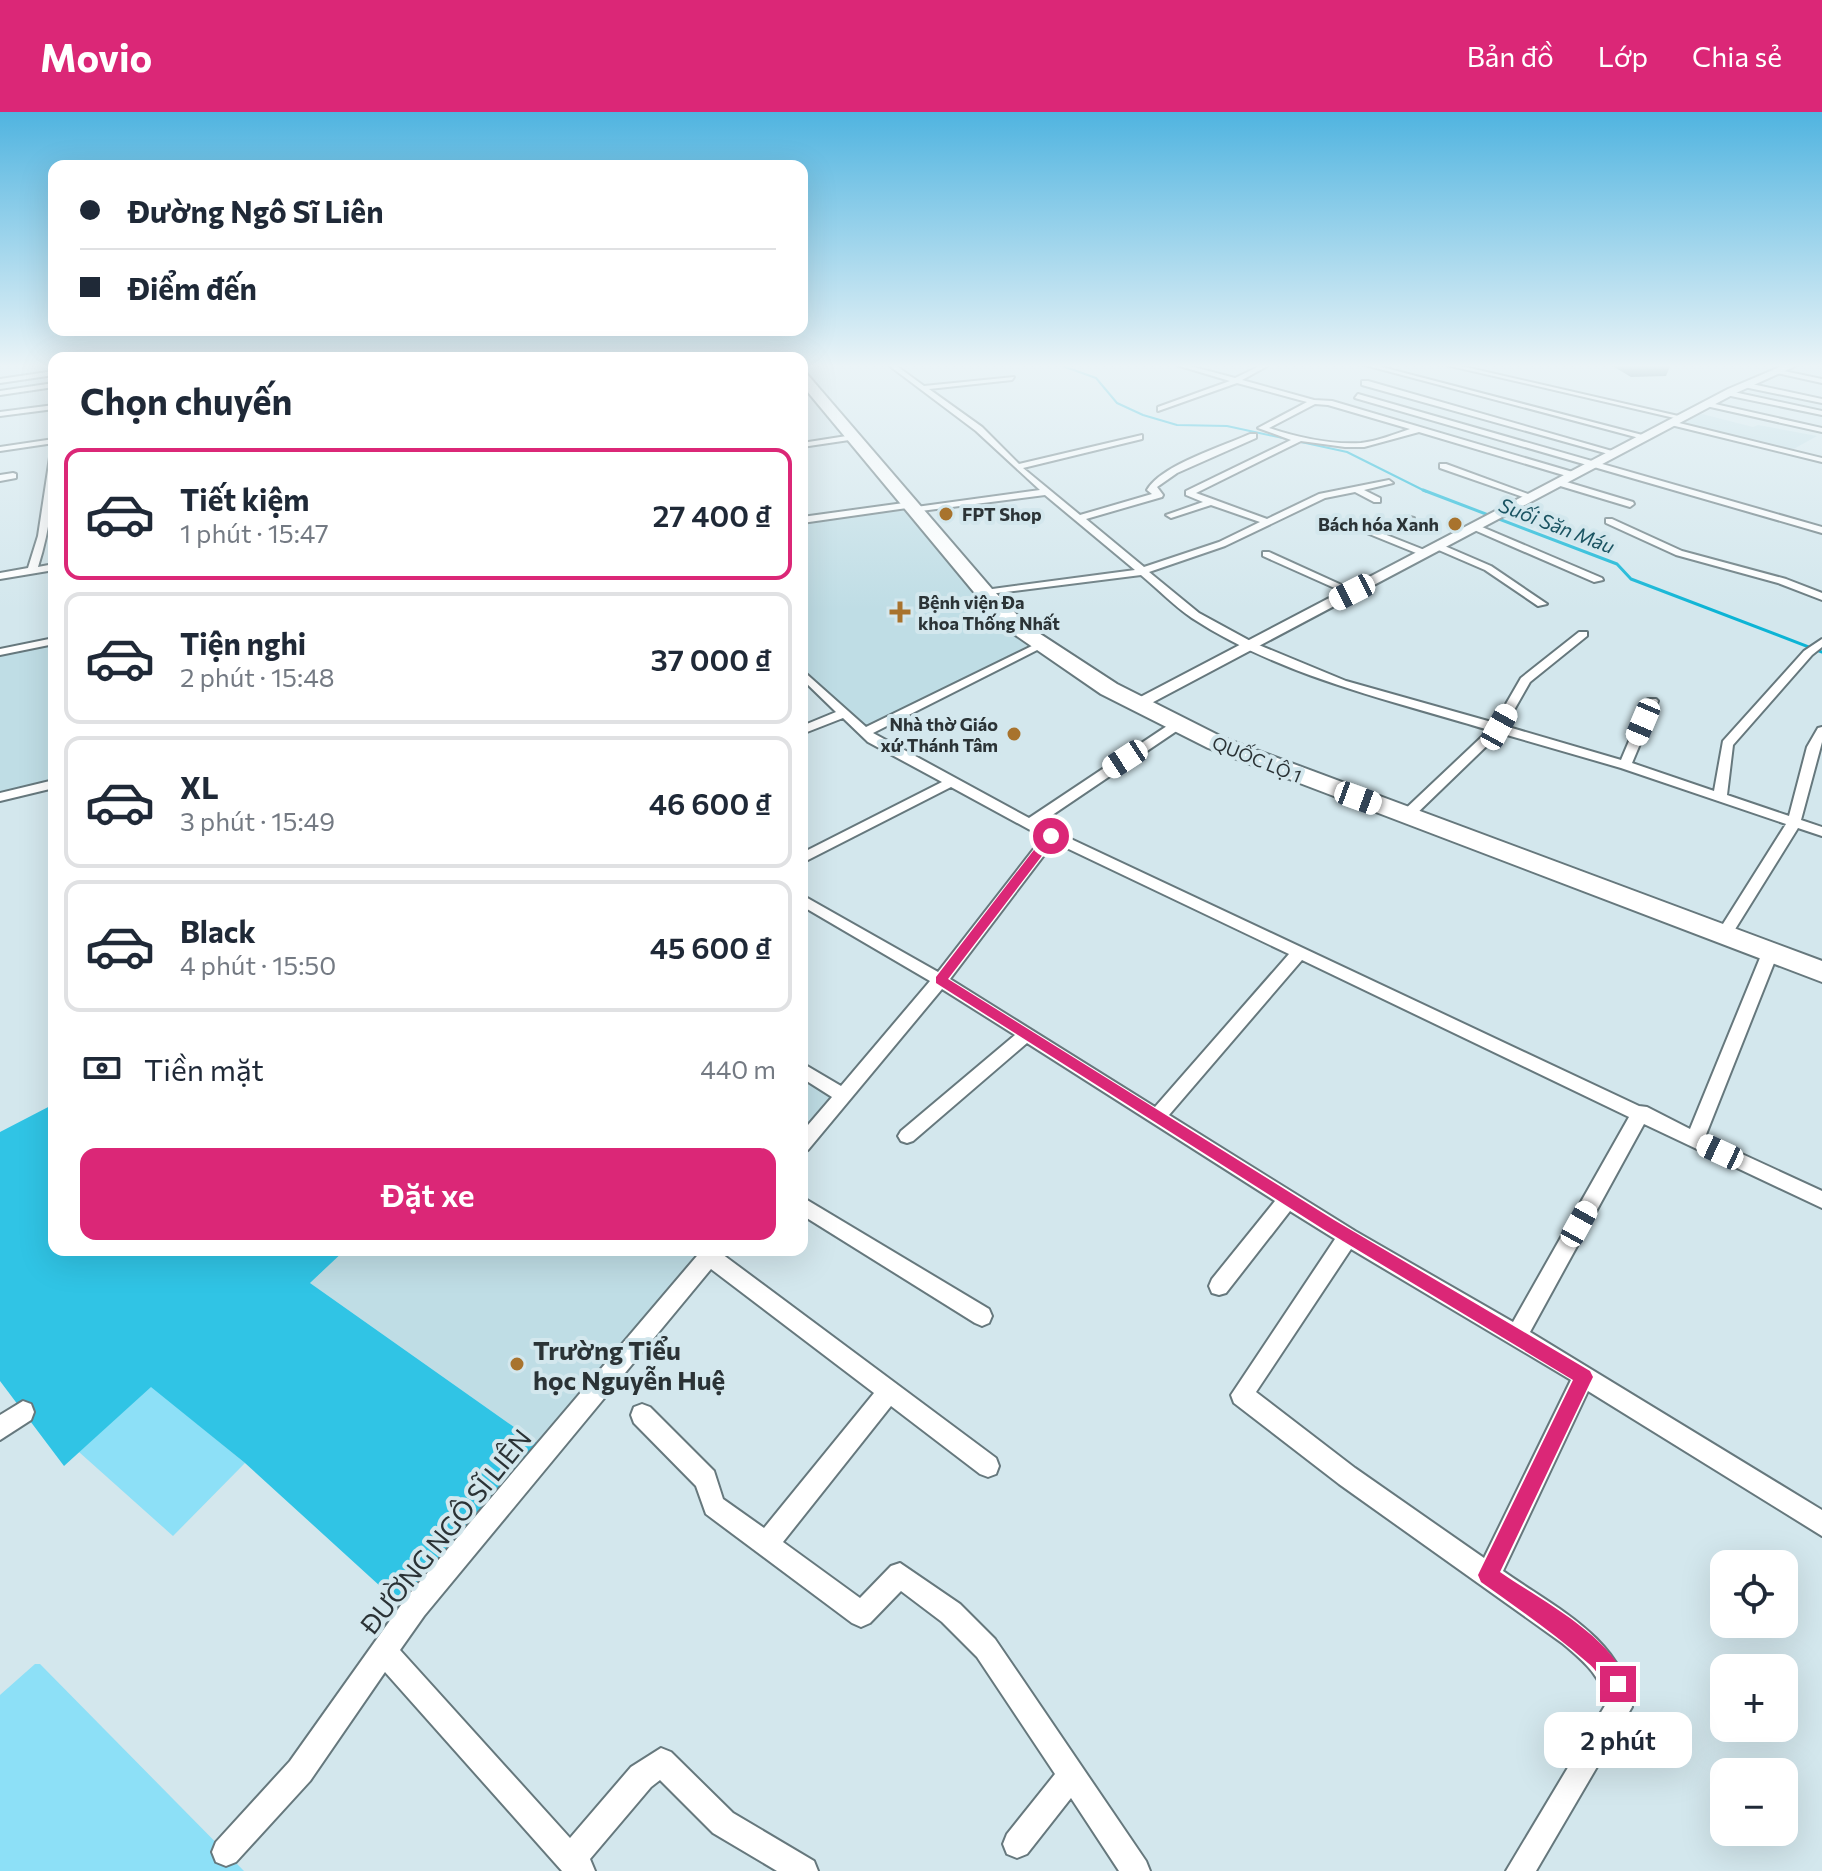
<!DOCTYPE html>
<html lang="vi">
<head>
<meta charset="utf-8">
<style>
	:root { --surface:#fff; --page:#f2f2f3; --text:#1f2937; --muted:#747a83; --line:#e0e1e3; --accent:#db2777 }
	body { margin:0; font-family:Commissioner,sans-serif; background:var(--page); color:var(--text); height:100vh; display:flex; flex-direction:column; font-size:30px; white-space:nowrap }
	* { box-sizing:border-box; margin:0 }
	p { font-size:26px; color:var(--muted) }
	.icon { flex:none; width:44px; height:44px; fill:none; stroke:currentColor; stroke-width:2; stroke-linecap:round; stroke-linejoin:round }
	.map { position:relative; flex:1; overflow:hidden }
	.drawer { position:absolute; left:48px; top:240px; width:760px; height:904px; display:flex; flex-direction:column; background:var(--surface); border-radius:16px; box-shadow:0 8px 32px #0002 }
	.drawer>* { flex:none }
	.banner { position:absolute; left:48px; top:48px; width:760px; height:176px; border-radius:16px; box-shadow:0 8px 32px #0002; display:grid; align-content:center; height:176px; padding:0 32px; background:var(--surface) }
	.controls { position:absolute; left:1710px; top:1438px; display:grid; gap:16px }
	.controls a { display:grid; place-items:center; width:88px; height:88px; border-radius:16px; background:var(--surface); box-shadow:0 8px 32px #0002; font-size:40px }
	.end { position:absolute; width:36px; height:36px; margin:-18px; border:10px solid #db2777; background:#fff; box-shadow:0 0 0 4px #fff }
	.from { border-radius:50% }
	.bubble { position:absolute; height:56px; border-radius:16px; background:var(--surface); box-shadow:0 8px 32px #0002; font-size:26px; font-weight:600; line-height:56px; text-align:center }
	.car { position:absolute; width:24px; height:48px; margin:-24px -12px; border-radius:10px; box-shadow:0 0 6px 2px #0007; background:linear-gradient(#fff 24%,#345 0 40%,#fff 0 76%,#345 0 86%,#fff 0) }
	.banner b { display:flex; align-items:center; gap:28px; height:76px; font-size:30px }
	.banner b+b { border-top:2px solid var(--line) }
	.banner i { width:20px; height:20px; background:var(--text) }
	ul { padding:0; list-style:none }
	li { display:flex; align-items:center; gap:24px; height:132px; margin:0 16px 12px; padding:0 16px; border:4px solid var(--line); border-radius:16px }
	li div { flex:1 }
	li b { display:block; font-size:30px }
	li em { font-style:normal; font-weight:600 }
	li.current { border-color:var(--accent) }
	li>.icon { width:72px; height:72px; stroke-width:1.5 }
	h2 { padding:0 32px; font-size:36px; line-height:96px }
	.pay { display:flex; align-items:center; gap:20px; height:88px; padding:0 32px; font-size:30px }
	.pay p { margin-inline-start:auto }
	.action { display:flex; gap:16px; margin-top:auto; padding:16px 32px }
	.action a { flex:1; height:92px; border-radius:16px; background:var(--accent); color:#fff; font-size:32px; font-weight:600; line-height:92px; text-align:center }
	header { display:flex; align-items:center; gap:48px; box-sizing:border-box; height:112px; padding:0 40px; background:var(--accent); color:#fff }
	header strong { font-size:38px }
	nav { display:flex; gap:44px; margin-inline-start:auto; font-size:28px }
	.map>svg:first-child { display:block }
	.built { fill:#bfdde5 }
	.green { fill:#8de0f7 }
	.forest { fill:#30c4e5 }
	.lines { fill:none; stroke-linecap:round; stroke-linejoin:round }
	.stream-far1 { stroke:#0cb4d5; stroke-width:2 }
	.stream { stroke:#0cb4d5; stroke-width:3 }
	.street-casing { stroke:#66787d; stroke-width:4 }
	.secondary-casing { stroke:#66787d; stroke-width:4 }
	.highway-casing { stroke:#66787d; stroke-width:4 }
	.street { fill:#fff; fill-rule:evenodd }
	.secondary { fill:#fff; fill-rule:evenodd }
	.highway { fill:#fff; fill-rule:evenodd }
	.wall { fill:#1f434d }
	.route { fill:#db2777 }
	.poi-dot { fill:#a8732d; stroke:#d3e7ed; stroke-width:3 }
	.labels { text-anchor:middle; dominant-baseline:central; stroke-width:8; stroke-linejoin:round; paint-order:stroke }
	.far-poi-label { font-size:18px; font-weight:bold; fill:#2b3336; stroke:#d3e7ed; text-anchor:start }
	.far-street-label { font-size:18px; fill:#2b3336; stroke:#d3e7ed }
	.far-water-label { font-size:20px; font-style:italic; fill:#1b5462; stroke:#d3e7ed }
	.near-poi-label { font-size:26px; font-weight:bold; fill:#2b3336; stroke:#d3e7ed; text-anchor:start }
	.near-street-label { font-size:26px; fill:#2b3336; stroke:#d3e7ed }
</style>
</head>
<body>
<header>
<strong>Movio</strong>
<nav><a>Bản đồ</a><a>Lớp</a><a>Chia sẻ</a></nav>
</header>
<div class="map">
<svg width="1822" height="1759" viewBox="0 0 1822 1759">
	<rect width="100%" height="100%" fill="#d3e7ed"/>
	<g class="built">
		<polygon points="1698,301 1753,315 1758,313 1817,324 1790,339 1680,311"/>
		<polygon points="907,395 1034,533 866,616 802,557 802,409"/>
		<polygon points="54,531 54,669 0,682 0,542"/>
		<polygon points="802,965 834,985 802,1023"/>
		<polygon points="345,1138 705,1138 541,1334 310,1171"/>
	</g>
	<g class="green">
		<polygon points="151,1274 245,1351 173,1424 79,1340"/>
		<polygon points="35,1552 40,1552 244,1759 0,1759 0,1583"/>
	</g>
	<polygon class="forest" points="54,992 54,1138 345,1138 310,1171 541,1334 403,1495 245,1351 151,1275 64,1354 0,1269 0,1020"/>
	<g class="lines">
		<polyline class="stream-far1" points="1057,252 1096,266 1117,291 1143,303 1177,313 1227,314 1347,340 1427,380"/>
		<polyline class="stream" points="1423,378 1617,452 1631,467 1822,540"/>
		<defs>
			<g id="street">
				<path d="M887,252h7l30,22 90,-9 -2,3 -83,9 53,38 37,37 123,-29v4l-119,29 57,47 72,-21 -5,-4c14,-25 77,-44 103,-56h6v4l-79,35 -20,14 6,8 -1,2 -76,22 58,48 75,-25 41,-20 -49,-17 -40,13 -5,-3 37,-13 -17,-7v-4l105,-51 -33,-12 49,-26 -70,-19 -79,28v-4l72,-26 -57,-17h9l53,14 29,-14h7l-29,16 72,20 18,1 244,72v4h-6l-151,-45 -55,15h-19l-44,-6 -105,52 71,26 52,-25 70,-14 4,3 -29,7 16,8v4h-6l-19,-10 -30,6 -100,48 -76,26 50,41 55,30 92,38 149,42 26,-45 58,-46h8v4l-57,46 -25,44 116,34 25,-59 2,-2h8l2,2 -26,62 82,28 9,-50 81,-90 18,-12v8l-10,8 -79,90 -6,50 62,21 18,-69 11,-19 4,-1v15l-21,78 21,7v9l-24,-8 -69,111 -5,1 -8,-5 70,-111 -165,-56 -121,-35 -89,86h-10v-6l88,-83c-100,-30 -208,-54 -297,-112 -18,-12 -34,-29 -51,-43l-160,20 -1,-2 5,-3 150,-20 -90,-75 -132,17 -1,-2 4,-3 124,-17 -64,-59zM1315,292l13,1 82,24c-15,5 -32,12 -49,14 -30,2 -65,-6 -92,-15z"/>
				<polygon points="1361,252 1370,252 1650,325 1643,327"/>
				<polygon points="1442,252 1452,252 1687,306 1683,308"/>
				<polygon points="1779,258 1822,267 1822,271 1777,261"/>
				<polygon points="54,259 54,263 0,271 0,267"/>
				<polygon points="1362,269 1368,269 1619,341 1612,343 1362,273"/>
				<polygon points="54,271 54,275 0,283 0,279"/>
				<polygon points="1747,271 1822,287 1822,291 1744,275"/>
				<polygon points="1729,279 1822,299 1822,303 1726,283"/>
				<polygon points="1358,282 1822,415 1822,421 1355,286"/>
				<polygon points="1706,290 1822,316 1822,320 1706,294"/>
				<polygon points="54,293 54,297 0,304 0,300"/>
				<polygon points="1671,309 1822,346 1822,350 1671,313"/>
				<polygon points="853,323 856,327 802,335 802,331"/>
				<polygon points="54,327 54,331 0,339 0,335"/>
				<path d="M54,343c0,39 -4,74 -16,112l16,-3v6l-54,9v-6l28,-5 10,-32 12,-79z"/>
				<polygon points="1440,352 1446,352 1536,385 1529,387 1440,356"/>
				<polygon points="13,361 16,362 16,366 0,369 0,363"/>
				<polygon points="1560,368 1633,390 1634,392 1630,395 1557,373 1557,369"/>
				<polygon points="911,390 915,393 914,395 802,411 802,405"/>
				<polygon points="1406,404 1414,406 1379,420 1427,439 1427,443 1421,443 1352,415 1357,412 1371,417"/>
				<polygon points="1606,407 1612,407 1682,439 1786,467 1822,481 1822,488 1778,471 1676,443 1606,411"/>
				<polygon points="1475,412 1602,466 1603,468 1594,470 1472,417 1470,415"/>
				<polygon points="1434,432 1440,432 1491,454 1547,492 1538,494 1485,458 1434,436"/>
				<polygon points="1263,440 1269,440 1357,480 1348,482 1263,444"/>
				<polygon points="54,526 54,532 0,543 0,537"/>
				<path d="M1038,531l9,2 -174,88 156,85 144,-96h8v6l-142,96 600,282 8,1 43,22 72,-176 8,-5 8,5 -73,184 117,54v17l-178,-84 -114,208 292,178v26l-234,-145 -85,180c51,36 121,68 129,136l-96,164h-30l100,-167c-4,-29 -23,-43 -44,-61l-223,-159 -105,-81 -3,-8 104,-156 -45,-28 -64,82 -7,2 -7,-2 -3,-7 3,-7 63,-78 -248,-158 -114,98 -6,2 -6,-2 -3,-5 3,-5 114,-96 -73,-46 -134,161 -6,2v-20l30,-35 -30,-19v-15l39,23 89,-105 -128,-75v-11l136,77 105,-135 -92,-50 -149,76v-10l140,-71 -74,-40 -25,-24 -41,16v-8l34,-14 -34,-33v-9l64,57zM1054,730l235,112 -134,153 -205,-128zM1302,848l327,157 -116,205 -158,-91 -186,-116zM1351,1137l220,131 -87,178 -129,-90 -99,-76z"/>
				<polygon points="54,668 54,676 0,689 0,681"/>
				<polygon points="802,1085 989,1197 992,1204 989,1211 982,1214 975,1211 802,1103"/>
				<polygon points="702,1138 724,1138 722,1142 996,1346 999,1354 996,1362 988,1365 980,1362 891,1294 783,1430 860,1486 891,1454 900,1451 960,1492 995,1527 1146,1749 1150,1759 1119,1759 1071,1686 1027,1742 1017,1746 1007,1742 1003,1732 1007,1722 1055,1662 977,1545 942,1510 901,1479 870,1511 861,1515 852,1511 706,1402 696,1374 634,1311 631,1303 634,1295 642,1292 650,1295 714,1359 723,1387 764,1416 874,1281 711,1157 424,1504 400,1538 570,1726 631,1655 661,1636 671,1640 733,1701 814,1749 818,1759 777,1759 713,1721 660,1668 651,1675 590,1747 595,1759 562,1759 385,1560 310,1669 236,1750 226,1754 216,1750 212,1740 216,1730 290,1649 406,1486"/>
				<polygon points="23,1289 31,1292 34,1300 31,1308 0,1328 0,1303"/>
			</g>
			<polygon id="secondary" points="1787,252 1800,252 1736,281 1142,596 1136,597 1127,592 1728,277"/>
			<polygon id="highway" points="802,261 807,262 992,477 1028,514 1117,572 1224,626 1822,849 1822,870 1208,636 1101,582 1014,522 978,485 802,273"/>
		</defs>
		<use href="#street" class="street-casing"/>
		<use href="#secondary" class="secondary-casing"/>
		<use href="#highway" class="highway-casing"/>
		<use href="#street" class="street"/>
		<use href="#secondary" class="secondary"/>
		<use href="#highway" class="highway"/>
	</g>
	<polygon class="wall" points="1609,252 1671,252 1666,264 1631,265"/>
	<linearGradient id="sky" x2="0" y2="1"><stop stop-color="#50b4e0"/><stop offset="0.51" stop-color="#ebf4f7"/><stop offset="1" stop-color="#ebf4f7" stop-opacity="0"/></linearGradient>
	<rect width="1822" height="498" fill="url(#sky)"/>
	<path class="route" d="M1047,721l10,3 -109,143 386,241 256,151 3,6 -3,6 -90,189c43,30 108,61 129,112l-4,8 -7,3c-14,-6 -18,-23 -30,-32 -34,-30 -71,-55 -107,-81l-3,-7 95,-195 -250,-151 -387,-246v-6z"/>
	<g class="poi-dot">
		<circle cx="946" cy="402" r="8"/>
		<circle cx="1455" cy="412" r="8"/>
		<path d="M896 488h8v8h8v8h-8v8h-8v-8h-8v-8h8z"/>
		<circle cx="1014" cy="622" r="8"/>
		<circle cx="517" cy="1252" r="8"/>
	</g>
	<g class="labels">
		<g class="far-poi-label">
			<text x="962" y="402">FPT Shop</text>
			<text x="1439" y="412" text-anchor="end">Bách hóa Xanh</text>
			<text x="918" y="490">Bệnh viện Đa<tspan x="918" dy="21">khoa Thống Nhất</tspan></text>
			<text x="998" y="612" text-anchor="end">Nhà thờ Giáo<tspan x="998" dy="21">xứ Thánh Tâm</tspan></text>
		</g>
		<g class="far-street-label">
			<text transform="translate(1257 647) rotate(22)">QUỐC LỘ 1</text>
		</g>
		<g class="far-water-label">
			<text transform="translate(1557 413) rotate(21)">Suối Săn Máu</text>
		</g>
		<g class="near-poi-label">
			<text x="533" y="1237">Trường Tiểu<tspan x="533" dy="30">học Nguyễn Huệ</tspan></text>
		</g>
		<g class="near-street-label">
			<text transform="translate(445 1419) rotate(-51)">ĐƯỜNG NGÔ SĨ LIÊN</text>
		</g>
	</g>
</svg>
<div class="controls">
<a><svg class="icon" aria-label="locate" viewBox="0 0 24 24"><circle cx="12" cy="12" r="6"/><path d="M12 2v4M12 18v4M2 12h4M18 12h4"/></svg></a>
<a>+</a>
<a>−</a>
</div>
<i class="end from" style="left:1051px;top:724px"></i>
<i class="end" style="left:1618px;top:1572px"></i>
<div class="bubble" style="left:1544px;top:1600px;width:148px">2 phút</div>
<i class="car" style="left:1352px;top:480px;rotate:243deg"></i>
<i class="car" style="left:1643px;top:610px;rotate:203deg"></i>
<i class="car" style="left:1499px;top:615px;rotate:29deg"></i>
<i class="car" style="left:1125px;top:647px;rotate:237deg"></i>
<i class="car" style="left:1358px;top:686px;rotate:110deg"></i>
<i class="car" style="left:1720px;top:1040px;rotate:295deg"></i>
<i class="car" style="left:1579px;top:1112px;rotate:29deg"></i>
<div class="banner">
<b><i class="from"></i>Đường Ngô Sĩ Liên</b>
<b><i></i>Điểm đến</b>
</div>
<section class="drawer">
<h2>Chọn chuyến</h2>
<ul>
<li class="current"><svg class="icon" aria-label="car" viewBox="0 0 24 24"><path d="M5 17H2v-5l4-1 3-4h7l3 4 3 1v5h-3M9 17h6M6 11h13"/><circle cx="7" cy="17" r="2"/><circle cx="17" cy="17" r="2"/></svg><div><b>Tiết kiệm</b><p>1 phút · 15:47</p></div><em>27 400 ₫</em></li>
<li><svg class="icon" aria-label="car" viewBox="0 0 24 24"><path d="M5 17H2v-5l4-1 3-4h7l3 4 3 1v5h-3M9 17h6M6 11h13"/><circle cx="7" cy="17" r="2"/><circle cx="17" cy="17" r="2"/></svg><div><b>Tiện nghi</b><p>2 phút · 15:48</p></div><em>37 000 ₫</em></li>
<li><svg class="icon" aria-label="car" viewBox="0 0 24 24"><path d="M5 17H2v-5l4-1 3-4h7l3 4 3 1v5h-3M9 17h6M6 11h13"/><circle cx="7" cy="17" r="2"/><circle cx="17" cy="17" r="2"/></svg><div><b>XL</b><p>3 phút · 15:49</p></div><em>46 600 ₫</em></li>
<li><svg class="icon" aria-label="car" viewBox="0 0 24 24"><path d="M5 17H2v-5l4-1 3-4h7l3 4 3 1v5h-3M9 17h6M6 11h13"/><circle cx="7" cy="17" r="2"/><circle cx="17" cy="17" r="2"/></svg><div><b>Black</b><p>4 phút · 15:50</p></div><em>45 600 ₫</em></li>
</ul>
<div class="pay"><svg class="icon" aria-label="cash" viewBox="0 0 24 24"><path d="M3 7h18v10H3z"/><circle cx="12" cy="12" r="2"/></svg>Tiền mặt<p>440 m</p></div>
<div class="action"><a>Đặt xe</a></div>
</section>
</div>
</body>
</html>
